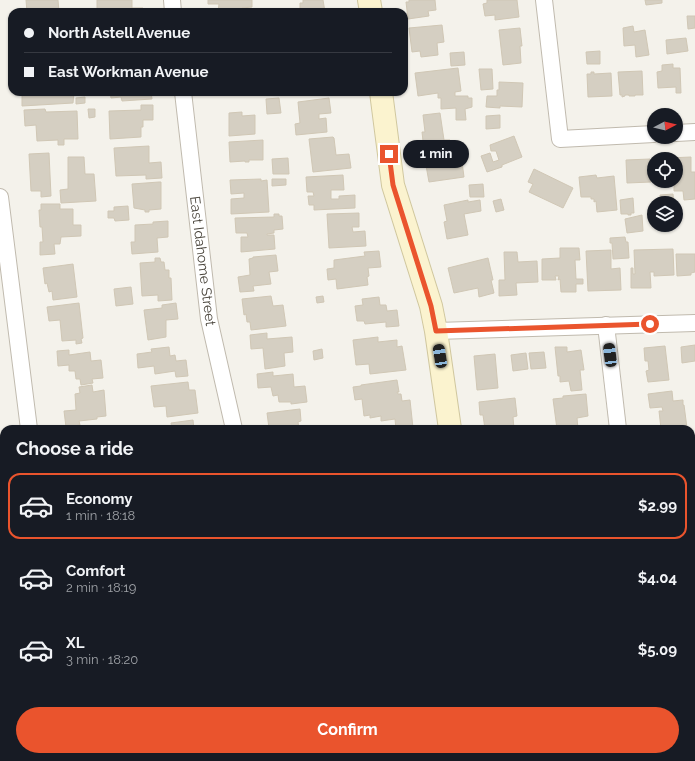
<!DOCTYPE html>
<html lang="en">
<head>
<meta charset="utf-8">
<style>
	:root { --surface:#171b24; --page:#242831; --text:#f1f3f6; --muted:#9ea1a6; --line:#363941; --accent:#ea542d }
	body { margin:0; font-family:Raleway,sans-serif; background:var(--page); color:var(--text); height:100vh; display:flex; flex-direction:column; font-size:15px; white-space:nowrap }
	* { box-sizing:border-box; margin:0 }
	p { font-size:13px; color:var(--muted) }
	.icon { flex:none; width:22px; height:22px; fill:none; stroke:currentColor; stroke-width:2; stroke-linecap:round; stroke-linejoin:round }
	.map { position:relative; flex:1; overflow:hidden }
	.drawer { position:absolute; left:0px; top:425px; width:695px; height:336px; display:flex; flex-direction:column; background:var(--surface); border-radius:12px 12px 0 0; box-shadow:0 1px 3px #0004 }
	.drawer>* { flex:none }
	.top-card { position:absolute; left:8px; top:8px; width:400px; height:88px; border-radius:12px; box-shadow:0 1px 3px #0004; display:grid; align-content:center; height:88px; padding:0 16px; background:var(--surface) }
	.needle { width:26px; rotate:83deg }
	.tools { position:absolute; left:647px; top:108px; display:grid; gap:8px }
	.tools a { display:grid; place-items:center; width:36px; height:36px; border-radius:50%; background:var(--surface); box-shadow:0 1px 3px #0004; font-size:20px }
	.end { position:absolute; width:18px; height:18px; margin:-9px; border:5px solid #ea542d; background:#fff; box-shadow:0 0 0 2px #fff }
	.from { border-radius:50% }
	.bubble { position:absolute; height:28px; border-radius:14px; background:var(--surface); box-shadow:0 1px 3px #0004; font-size:13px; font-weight:700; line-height:28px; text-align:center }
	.car { position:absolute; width:12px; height:24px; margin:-12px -6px; border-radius:5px; box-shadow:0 0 3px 1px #0007; background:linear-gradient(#222 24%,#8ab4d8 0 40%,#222 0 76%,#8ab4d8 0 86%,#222 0) }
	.top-card b { display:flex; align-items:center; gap:14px; height:38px; font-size:15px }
	.top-card b+b { border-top:1px solid var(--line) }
	.top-card i { width:10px; height:10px; background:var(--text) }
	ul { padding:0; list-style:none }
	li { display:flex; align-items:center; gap:12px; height:66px; margin:0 8px 6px; padding:0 8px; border:2px solid transparent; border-radius:12px }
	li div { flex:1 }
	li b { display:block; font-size:15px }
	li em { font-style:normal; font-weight:700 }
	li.on { border-color:var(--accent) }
	li>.icon { width:36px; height:36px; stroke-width:1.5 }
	h2 { padding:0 16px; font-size:18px; line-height:48px }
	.button { display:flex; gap:8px; margin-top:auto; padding:8px 16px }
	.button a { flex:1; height:46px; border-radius:24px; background:var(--accent); color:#fff; font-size:16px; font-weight:700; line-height:46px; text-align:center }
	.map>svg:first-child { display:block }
	.building { fill:#d5cfc2; stroke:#d0c7b5 }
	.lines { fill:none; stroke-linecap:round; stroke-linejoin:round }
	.street-casing { stroke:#c0baae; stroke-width:18 }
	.secondary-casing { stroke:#d0c79e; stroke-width:24 }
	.street { stroke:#fff; stroke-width:16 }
	.secondary { stroke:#fbf3cf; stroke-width:22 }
	.route { stroke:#ea542d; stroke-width:5 }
	.labels { text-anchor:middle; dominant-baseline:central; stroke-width:3; stroke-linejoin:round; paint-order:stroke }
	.street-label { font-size:14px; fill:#48433a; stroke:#fff }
</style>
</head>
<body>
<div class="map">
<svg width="695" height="761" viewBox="0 0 695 761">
	<rect width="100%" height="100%" fill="#f4f2eb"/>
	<g class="building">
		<polygon points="26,0 58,0 59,12 27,12"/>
		<polygon points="97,0 132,0 132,8 143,8 144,12 97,12"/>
		<polygon points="208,0 252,0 252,7 242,8 243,12 218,12 219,4 208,4"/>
		<polygon points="303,0 323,0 325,12 300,12 300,3 303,3"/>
		<polygon points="409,0 435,0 436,10 428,11 429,16 408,19 406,2 409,2"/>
		<polygon points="487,0 517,0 519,17 495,20 495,15 485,16 483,4 487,3"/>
		<polygon points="645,0 662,0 662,3 646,5"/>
		<polygon points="687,16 695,16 695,28 688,29"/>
		<polygon points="442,25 444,42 437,43 438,55 421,57 420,51 412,52 409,28"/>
		<polygon points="633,26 634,32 645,30 649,55 636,57 635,45 624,46 623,28"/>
		<polygon points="520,28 522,46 520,46 521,63 503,65 499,30"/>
		<polygon points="686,38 688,51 667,54 666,40"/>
		<polygon points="600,51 600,64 587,64 586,52"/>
		<polygon points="464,52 465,65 451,66 450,53"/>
		<polygon points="673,64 673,68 680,68 681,93 676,93 676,87 658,88 657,72 662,71 662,65"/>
		<polygon points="458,68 461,91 455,92 455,96 468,96 468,98 472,98 472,107 465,109 466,120 456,120 456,108 441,109 441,98 438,98 438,93 418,96 415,73"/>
		<polygon points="479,69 492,69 493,89 481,90"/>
		<polygon points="642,71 643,95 635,95 635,96 629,96 629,95 625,95 625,96 622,97 622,95 620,95 618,72"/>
		<polygon points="591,72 594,72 594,74 611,73 612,96 588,97 587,74 591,74"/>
		<polygon points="499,82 523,83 522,107 500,106 500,108 486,107 487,96 497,96 497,90 499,90"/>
		<polygon points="22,92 74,92 73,103 22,106"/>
		<polygon points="110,92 151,92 152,99 122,101 121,97 111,98"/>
		<polygon points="291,92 336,92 336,94 291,95"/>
		<polygon points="85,97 85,103 76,104 76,98"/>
		<polygon points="279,98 281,113 267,114 266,99"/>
		<polygon points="329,98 331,113 319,114 319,119 326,118 327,132 296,135 295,124 300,123 298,102"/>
		<polygon points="141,105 153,105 153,120 143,120 143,127 141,127 141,137 110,139 109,111 141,110"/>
		<polygon points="45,109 46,112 77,111 78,139 64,139 64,145 58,145 58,140 37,141 36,125 25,126 24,110"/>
		<polygon points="88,109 95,109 95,117 89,118"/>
		<polygon points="242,112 242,116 255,115 255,134 229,136 229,113"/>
		<polygon points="440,113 444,140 450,140 451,153 438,154 437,148 424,150 422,132 425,132 423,115"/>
		<polygon points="500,115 500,128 486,129 486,116"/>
		<polygon points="514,136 522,157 502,165 502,167 487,172 481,156 490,153 493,162 499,160 496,151 491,151 490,145"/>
		<polygon points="333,137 334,138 336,155 349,154 351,168 313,172 309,139"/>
		<polygon points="263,140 263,160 249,160 249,162 245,162 245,161 230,162 229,142"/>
		<polygon points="149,146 149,163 161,162 162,178 146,179 146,175 116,176 114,148"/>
		<polygon points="49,153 51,196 41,197 41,191 31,191 29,154"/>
		<polygon points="68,157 84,157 85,174 94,174 96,201 61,203 60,190 68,189"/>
		<polygon points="448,157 449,164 462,162 464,177 429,182 425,160"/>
		<polygon points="691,157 691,172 695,172 695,199 684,200 683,191 674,191 674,183 669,184 669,181 676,181 676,159 668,158"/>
		<polygon points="288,158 289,174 273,174 272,159"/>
		<polygon points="650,159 651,182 627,183 626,160"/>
		<polygon points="534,169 573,188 563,208 529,192 533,184 528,182"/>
		<polygon points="343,175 344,190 331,190 331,199 339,199 339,196 355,195 355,208 314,210 314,205 309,205 308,196 314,196 313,192 307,192 306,177"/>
		<polygon points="596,175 597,178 614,176 617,210 597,212 596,201 594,202 594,199 591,199 591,197 581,197 579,177"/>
		<polygon points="261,179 261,181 267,180 269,212 231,214 231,199 244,198 244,193 231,194 230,180"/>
		<polygon points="272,179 286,179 286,185 272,186"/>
		<polygon points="159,182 161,182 161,209 149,210 149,212 145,212 145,210 134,208 132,184"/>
		<polygon points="483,184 484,197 470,197 469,185"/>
		<polygon points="673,194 674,203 661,203 660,195"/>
		<polygon points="633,198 634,213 631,213 631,215 628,215 628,214 621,214 620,200"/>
		<polygon points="501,199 504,210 496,212 493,201"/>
		<polygon points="468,200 468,202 480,200 481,211 464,214 468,235 447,239 444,222 447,221 444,205"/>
		<polygon points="41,204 60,204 60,209 73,209 73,225 81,225 81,236 61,237 60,244 54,244 55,254 40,255 40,242 43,242 42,227 40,227 39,210 41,210"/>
		<polygon points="128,206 129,220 115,221 114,218 108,218 108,211 114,211 114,207"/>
		<polygon points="359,213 359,227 352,227 353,232 365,231 366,246 329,248 327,214"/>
		<polygon points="274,214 279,214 279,216 282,216 283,229 274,230 274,233 267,234 267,235 274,235 275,249 241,252 241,237 248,237 247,233 236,233 235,218 274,217"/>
		<polygon points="642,215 643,231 627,233 625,219"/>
		<polygon points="168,221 168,237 157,238 158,252 132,254 131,242 135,242 135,225 153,224 153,222"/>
		<polygon points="625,237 626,242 628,242 629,258 613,259 612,243 610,243 610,238"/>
		<polygon points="560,248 579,248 580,260 575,260 576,279 583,279 583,284 576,284 576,292 561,292 560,279 558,280 559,276 555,276 556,280 542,280 542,259 560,258"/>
		<polygon points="673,249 674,275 654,276 654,272 650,272 651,288 631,288 631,268 633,268 633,274 635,274 634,250"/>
		<polygon points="611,250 611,269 620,268 621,290 588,291 586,251"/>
		<polygon points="379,251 381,267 368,268 369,276 367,277 368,285 337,289 336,279 328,280 327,269 334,268 334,260 365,256 364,252"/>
		<polygon points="504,252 517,252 518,262 537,261 538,282 516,283 517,295 499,296 499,280 505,280"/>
		<polygon points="676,254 695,254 695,272 691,273 691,275 677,276"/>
		<polygon points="276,255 278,271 269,272 271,284 253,286 254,291 240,292 238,277 250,275 249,259 253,258 253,257"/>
		<polygon points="155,258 160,258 161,262 164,262 165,270 169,270 169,278 171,278 172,300 158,301 158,295 142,296 140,263 155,262"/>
		<polygon points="488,258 493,280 491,280 494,293 479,297 478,288 454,293 448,268"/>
		<polygon points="73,264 77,297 53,300 52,291 49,292 47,283 45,284 43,268"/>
		<polygon points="131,287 133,304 116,306 114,289"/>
		<polygon points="271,296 273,306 283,305 286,326 251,330 250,322 247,322 246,314 244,315 242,299"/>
		<polygon points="323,296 324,302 317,303 316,297"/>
		<polygon points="379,297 380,305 386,305 387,311 397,310 399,326 386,327 386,322 365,324 364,321 357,321 355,306 363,305 362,299"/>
		<polygon points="79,303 83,338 81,339 82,343 76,344 76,340 62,341 60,320 49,321 47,307"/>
		<polygon points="176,303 178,319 166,320 166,337 148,340 144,310 162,308 162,305"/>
		<polygon points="267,333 267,339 292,337 293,352 284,353 285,366 265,369 263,348 251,349 250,335"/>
		<polygon points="378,337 378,342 397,340 397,347 402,346 406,370 370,374 369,364 356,365 353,340"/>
		<polygon points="695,345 695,361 682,363 681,347"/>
		<polygon points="665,346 669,380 648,382 646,371 649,370 648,361 645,361 644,348"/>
		<polygon points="169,347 170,356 175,355 176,361 186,360 188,376 176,377 175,371 155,374 154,366 138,368 137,354 152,352 151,349"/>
		<polygon points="555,347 567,347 567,352 581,350 584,370 580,370 582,390 571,391 569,381 560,382 560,376 558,376"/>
		<polygon points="322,349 323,358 314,360 313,351"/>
		<polygon points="69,350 69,355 90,352 91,361 101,360 103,378 92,379 93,383 81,385 80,379 76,379 75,371 69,371 69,365 58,366 57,351"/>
		<polygon points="544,352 546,368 531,369 529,353"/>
		<polygon points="526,353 528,369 513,371 511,355"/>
		<polygon points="495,354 498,388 477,390 474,356"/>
		<polygon points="273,372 273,376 293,374 294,387 305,386 307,402 291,404 291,402 279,402 278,395 273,396 271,387 258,388 257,374"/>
		<polygon points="397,380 399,392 397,392 398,394 401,394 402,401 410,400 413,428 396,429 395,419 381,421 381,416 370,418 370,415 364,416 362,399 355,400 353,387 361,386 361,385"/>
		<polygon points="188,382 189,390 195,390 198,413 167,417 166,406 154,407 151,386"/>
		<polygon points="92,385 93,392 104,390 106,416 97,417 97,419 79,421 80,425 66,427 64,411 76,410 75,394 80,393 79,387"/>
		<polygon points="672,391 673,401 683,400 683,405 684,405 687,428 661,429 659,411 663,411 662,407 650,408 648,394"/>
		<polygon points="586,394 588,416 577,418 578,429 557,429 553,399 563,398 563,396"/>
		<polygon points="515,398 517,416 513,417 514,429 485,429 483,415 480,415 479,402"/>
		<polygon points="300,409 301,421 298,422 299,429 269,428 267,413"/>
		<polygon points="193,420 194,429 172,429 171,423"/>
		<polygon points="0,465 4,465 4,479 0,480"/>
		<polygon points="691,483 694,483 695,493 695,516 691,516"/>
		<polygon points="4,486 4,501 0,502 0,487"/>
		<polygon points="695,519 695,553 691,553 691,559 691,520"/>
		<polygon points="0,526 2,540 4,540 4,559 0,559"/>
		<polygon points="695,564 695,596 691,597 691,565"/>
		<polygon points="0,573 4,574 4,605 0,605"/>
		<polygon points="695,607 695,647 691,648 691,608"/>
		<polygon points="2,633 4,633 4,662 0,662 0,640 3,640"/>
		<polygon points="691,662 695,674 695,688 691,689"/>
		<polygon points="691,721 695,729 695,734 691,736"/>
		<polygon points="4,726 4,757 14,757 14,759 1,760 0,727"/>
		<polygon points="691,737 695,737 695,761 690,761 689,757 691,757"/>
		<polygon points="121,757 134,757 135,761 122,761"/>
		<rect x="139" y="757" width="13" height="4"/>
		<polygon points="179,757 216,757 216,760 180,761"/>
		<polygon points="426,757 446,757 447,761 427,761"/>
		<polygon points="552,757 574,757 574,761 592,759 592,761 553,761"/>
		<polygon points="599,757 637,757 638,761 600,761"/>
		<polygon points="644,757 683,757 684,761 644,761"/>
	</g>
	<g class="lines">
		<defs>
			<g id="street">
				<polyline points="172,0 173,12"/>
				<polyline points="544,0 560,139 654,134"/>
				<polyline points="183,92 209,319 234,429"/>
				<polyline points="676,133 695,132"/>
				<polyline points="0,197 29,429"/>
				<polyline points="606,325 618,429"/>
				<polyline points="436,331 695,323"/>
				<polyline points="0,696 4,696"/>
				<polyline points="276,757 277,761"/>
			</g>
			<g id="secondary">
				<polyline points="369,0 371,12"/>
				<polyline points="381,92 393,185 431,306 436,331 450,429"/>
				<polyline points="487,757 488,761"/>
			</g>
		</defs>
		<use href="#street" class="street-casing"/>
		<use href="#secondary" class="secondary-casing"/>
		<use href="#street" class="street"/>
		<use href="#secondary" class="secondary"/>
	</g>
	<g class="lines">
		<polyline class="route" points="389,154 393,185 431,306 436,331 650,324"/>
	</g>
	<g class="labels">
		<g class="street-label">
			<text transform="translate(203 261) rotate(83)">East Idahome Street</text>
		</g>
	</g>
</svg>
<div class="tools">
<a><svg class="needle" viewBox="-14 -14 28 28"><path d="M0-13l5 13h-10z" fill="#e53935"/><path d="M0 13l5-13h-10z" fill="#9ea1a6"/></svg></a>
<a><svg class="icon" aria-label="locate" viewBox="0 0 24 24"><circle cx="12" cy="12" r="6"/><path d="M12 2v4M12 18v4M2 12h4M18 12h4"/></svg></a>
<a><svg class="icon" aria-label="layers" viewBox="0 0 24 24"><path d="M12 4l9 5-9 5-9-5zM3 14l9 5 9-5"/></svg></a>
</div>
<i class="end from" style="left:650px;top:324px"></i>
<i class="end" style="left:389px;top:154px"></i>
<div class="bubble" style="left:403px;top:140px;width:66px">1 min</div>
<i class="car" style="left:610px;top:355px;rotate:353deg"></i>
<i class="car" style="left:440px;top:356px;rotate:351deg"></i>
<div class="top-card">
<b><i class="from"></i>North Astell Avenue</b>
<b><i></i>East Workman Avenue</b>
</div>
<section class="drawer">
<h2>Choose a ride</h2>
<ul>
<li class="on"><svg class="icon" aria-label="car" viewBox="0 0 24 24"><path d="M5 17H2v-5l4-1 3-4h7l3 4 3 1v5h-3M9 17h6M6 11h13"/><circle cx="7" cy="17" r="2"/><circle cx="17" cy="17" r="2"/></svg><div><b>Economy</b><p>1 min · 18:18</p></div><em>$2.99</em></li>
<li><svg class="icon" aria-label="car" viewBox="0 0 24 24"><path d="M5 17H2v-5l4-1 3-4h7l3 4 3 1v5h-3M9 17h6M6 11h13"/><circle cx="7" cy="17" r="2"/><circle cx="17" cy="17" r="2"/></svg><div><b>Comfort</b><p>2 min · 18:19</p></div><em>$4.04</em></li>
<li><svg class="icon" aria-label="car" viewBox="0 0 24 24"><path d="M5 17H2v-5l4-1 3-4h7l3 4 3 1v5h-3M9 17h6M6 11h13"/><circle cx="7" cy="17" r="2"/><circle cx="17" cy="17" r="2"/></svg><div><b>XL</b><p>3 min · 18:20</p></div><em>$5.09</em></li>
</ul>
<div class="button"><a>Confirm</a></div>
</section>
</div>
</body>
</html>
